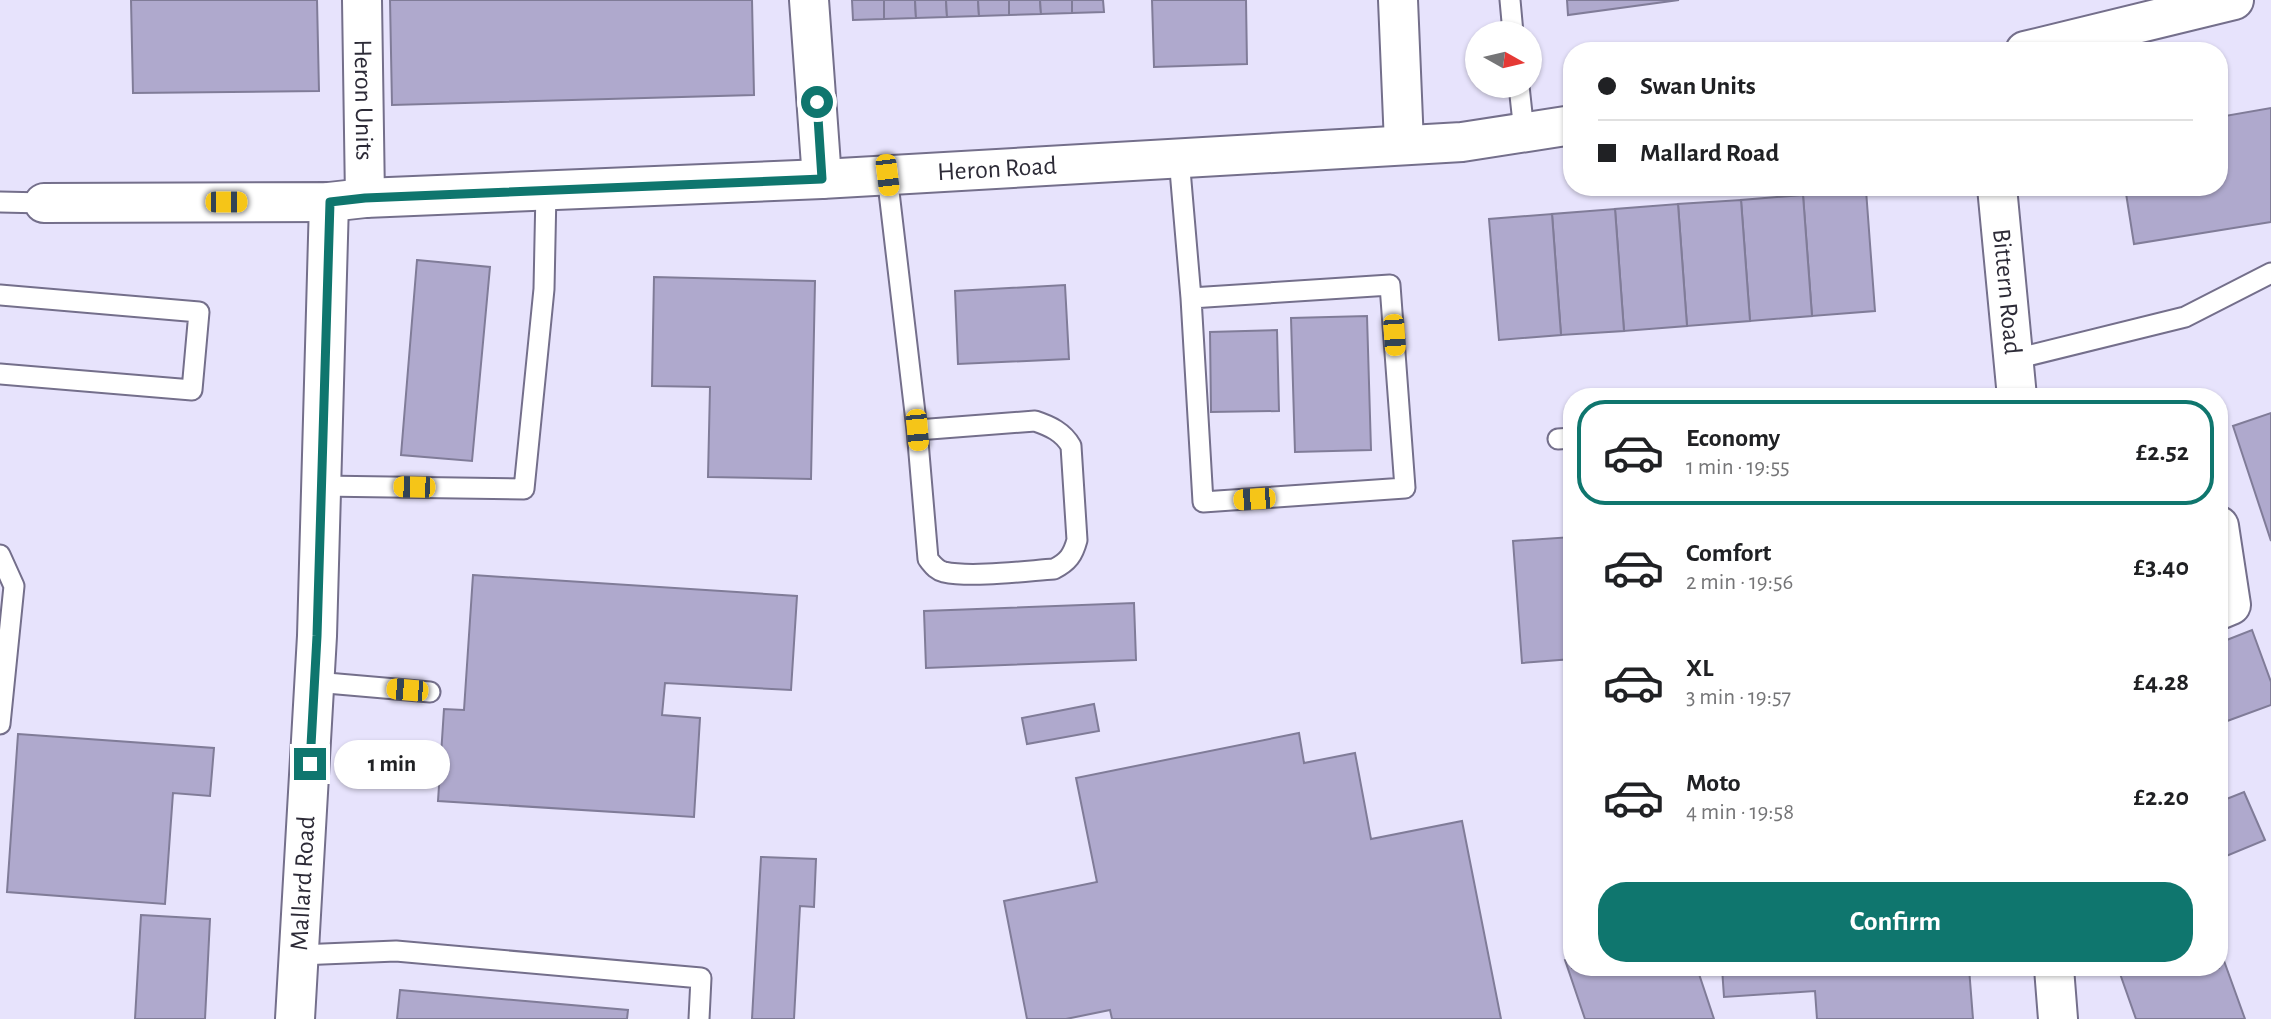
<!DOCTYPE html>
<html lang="en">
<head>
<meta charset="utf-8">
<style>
	:root { --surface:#fff; --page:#f6f6f6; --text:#202124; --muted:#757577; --line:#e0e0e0; --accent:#0f766e }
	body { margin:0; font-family:"Alegreya Sans",sans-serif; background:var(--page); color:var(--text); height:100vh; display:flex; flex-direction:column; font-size:26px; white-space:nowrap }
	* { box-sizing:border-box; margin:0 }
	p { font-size:23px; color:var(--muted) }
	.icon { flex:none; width:38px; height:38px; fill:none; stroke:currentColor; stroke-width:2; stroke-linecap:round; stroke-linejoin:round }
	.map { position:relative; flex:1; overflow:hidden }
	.panel { position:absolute; left:1563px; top:388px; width:665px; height:588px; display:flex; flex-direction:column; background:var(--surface); border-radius:28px; box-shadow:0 2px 5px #0004 }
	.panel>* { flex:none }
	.guide { position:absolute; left:1563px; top:42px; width:665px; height:154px; border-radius:28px; box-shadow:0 2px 5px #0004; display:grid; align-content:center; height:154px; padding:0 35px; background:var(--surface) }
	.needle { width:46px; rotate:98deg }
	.buttons { position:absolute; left:1465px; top:21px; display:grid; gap:14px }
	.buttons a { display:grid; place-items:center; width:77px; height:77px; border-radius:50%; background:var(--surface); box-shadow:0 2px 5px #0004; font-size:35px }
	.end { position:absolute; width:32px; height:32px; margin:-16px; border:9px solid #0f766e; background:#fff; box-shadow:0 0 0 4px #fff }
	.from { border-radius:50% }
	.bubble { position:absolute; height:49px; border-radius:24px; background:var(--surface); box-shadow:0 2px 5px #0004; font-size:23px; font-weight:600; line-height:49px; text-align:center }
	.car { position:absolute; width:21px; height:42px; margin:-21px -10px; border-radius:9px; box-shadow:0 0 5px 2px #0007; background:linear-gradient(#f5c518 24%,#345 0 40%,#f5c518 0 76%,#345 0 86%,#f5c518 0) }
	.guide b { display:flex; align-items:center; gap:24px; height:66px; font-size:26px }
	.guide b+b { border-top:2px solid var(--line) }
	.guide i { width:18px; height:18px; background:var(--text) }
	ul { padding:12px 0 0; list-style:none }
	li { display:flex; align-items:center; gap:21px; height:105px; margin:0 14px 10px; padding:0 21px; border:4px solid transparent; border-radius:28px }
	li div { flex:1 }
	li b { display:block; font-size:26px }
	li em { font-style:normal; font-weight:600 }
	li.selected { border-color:var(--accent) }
	li>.icon { width:63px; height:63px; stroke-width:1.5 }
	.action { display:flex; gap:14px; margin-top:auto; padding:14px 35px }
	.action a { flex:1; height:80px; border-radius:28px; background:var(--accent); color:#fff; font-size:28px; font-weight:600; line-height:80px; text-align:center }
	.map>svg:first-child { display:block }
	.building { fill:#afa9cd; stroke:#807c98; stroke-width:2 }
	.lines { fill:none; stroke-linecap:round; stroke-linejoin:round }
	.service-casing { stroke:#746f8b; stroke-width:23 }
	.minor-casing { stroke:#746f8b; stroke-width:42 }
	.service { stroke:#fff; stroke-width:19 }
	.minor { stroke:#fff; stroke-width:38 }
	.route { stroke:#0f766e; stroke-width:9 }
	.labels { text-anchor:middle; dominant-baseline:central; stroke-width:5; stroke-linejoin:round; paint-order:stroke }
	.street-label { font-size:26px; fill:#2d2b37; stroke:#f4f2ff }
</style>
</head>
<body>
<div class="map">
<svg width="2271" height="1019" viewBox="0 0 2271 1019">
	<rect width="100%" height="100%" fill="#e7e3fc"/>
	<g class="building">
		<polygon points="131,0 317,0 319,91 133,93"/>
		<polygon points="390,0 752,0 754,95 392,105"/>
		<polygon points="852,0 884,0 884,19 853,20"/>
		<polygon points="884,0 915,0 916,18 884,19"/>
		<polygon points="915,0 946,0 947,17 916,18"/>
		<polygon points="946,0 978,0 979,16 947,17"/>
		<polygon points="978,0 1009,0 1009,15 979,16"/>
		<polygon points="1009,0 1040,0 1041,14 1009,15"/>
		<polygon points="1040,0 1072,0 1072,13 1041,14"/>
		<polygon points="1072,0 1103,0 1104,12 1072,13"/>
		<polygon points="1152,0 1246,0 1247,64 1154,67"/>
		<polygon points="1567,0 1679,0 1568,15"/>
		<polygon points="2271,108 2271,222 2134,244 2125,187 2219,187 2219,117"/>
		<polygon points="1866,190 1875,311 1812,316 1803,195"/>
		<polygon points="1803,195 1812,316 1750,321 1741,200"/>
		<polygon points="1741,200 1750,321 1687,326 1678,204"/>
		<polygon points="1678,204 1687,326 1624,331 1615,209"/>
		<polygon points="1615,209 1624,331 1561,335 1552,214"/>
		<polygon points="1552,214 1561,335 1499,340 1489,219"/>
		<polygon points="417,260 490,267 472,461 401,455"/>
		<polygon points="654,277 815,281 811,479 708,477 710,387 652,386"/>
		<polygon points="1065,285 1069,359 958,364 955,291"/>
		<polygon points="1367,316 1371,450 1295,452 1291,318"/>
		<polygon points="1277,330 1279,411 1211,412 1210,332"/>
		<polygon points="2271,413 2271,541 2233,426"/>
		<polygon points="1572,537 1572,659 1522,663 1513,541"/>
		<polygon points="473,575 797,596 791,690 665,683 662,715 700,718 694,817 438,801 444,709 464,710"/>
		<polygon points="1134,603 1136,660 926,668 924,611"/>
		<polygon points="2252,630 2271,682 2271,705 2219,724 2219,643"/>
		<polygon points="1094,704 1099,731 1027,744 1022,718"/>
		<polygon points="1299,733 1304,763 1355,753 1371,839 1462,821 1501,1019 1112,1019 1110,1010 1066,1019 1027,1019 1004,901 1097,882 1076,778"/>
		<polygon points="18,734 214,748 210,796 173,793 165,904 7,892"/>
		<polygon points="2244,792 2265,840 2219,859 2219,802"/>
		<polygon points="761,857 816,859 814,907 800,906 794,1019 752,1019"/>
		<polygon points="141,915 210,919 205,1019 135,1019"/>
		<polygon points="2219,947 2245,1019 2136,1019 2118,968 2219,968"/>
		<polygon points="1572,957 1572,968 1697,968 1714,1019 1585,1019 1565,960"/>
		<polygon points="1722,968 1969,968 1973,1019 1817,1019 1815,991 1724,997"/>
		<polygon points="400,990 628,1010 627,1019 397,1019"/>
	</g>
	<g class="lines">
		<defs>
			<g id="service">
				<polyline points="1510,0 1513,33"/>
				<polyline points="1519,86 1524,132"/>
				<polyline points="1179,158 1191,298 1203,502 1405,488 1390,285 1191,298"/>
				<path d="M887,175l30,255 11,129c5,6 8,11 16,13 27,6 82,-1 110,-3 14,-7 19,-14 23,-29l-6,-94c-8,-14 -21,-20 -36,-25l-118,9"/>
				<polyline points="0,202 44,203"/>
				<polyline points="0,295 199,312 192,390 0,374"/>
				<polyline points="2015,359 2185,317 2271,273"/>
				<polyline points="1558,439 1572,438"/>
				<polyline points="321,486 524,489 544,289 546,191"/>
				<polyline points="0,555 14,586 0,724"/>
				<polyline points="315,682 430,692"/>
				<polyline points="299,955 396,951 701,978 699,1019"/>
			</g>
			<g id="minor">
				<path id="s1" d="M362,0l3,198"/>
				<polyline points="809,0 822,179"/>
				<polyline points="1398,0 1404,144"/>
				<polyline points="2025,51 2234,0"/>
				<path id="s2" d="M1997,187l20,210"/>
				<path id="s3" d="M44,203l285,-1 36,-4 457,-19 640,-37 110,-17"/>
				<polyline points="2219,526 2231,605 2219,610"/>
				<polyline points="2054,968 2058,1019"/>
				<path id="s4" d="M295,1019l22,-383 12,-434"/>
			</g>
		</defs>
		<use href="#service" class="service-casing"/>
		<use href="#minor" class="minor-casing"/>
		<use href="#service" class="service"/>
		<use href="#minor" class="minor"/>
	</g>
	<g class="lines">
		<polyline class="route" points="310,764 317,636 330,202 365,198 822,179 817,102"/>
	</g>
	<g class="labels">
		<g class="street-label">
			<text stroke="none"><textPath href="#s1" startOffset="100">Heron Units</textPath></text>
			<text stroke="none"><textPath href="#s3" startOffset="954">Heron Road</textPath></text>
			<text stroke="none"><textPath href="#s2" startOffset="105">Bittern Road</textPath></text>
			<text stroke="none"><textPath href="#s4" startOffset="136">Mallard Road</textPath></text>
		</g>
	</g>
</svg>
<div class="buttons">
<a><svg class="needle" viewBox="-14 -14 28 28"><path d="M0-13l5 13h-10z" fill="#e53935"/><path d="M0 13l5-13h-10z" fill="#757577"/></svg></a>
</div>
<i class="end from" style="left:817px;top:102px"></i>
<i class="end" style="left:310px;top:764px"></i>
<div class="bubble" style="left:334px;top:740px;width:116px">1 min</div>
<i class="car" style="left:887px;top:175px;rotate:173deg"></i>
<i class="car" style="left:226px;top:202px;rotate:90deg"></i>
<i class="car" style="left:1394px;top:335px;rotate:176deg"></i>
<i class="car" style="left:917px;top:430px;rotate:175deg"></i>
<i class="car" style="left:414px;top:487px;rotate:271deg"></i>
<i class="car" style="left:1254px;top:499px;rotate:266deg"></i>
<i class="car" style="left:407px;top:690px;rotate:275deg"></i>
<div class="guide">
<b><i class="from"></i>Swan Units</b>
<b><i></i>Mallard Road</b>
</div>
<section class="panel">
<ul>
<li class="selected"><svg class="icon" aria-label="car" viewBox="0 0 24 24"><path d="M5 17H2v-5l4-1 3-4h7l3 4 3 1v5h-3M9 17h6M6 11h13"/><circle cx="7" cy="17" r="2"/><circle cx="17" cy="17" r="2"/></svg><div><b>Economy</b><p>1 min · 19:55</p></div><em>£2.52</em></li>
<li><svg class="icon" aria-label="car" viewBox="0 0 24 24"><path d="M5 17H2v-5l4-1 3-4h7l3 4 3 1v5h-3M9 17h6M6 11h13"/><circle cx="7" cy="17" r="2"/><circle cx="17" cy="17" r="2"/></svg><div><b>Comfort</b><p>2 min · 19:56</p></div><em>£3.40</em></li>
<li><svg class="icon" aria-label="car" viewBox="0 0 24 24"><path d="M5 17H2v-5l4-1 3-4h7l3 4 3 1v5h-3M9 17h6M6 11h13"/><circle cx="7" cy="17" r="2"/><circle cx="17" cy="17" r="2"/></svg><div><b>XL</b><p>3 min · 19:57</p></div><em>£4.28</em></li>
<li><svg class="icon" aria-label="car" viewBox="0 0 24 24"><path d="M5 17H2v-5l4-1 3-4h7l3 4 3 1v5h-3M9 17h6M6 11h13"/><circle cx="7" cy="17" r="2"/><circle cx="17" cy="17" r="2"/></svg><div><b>Moto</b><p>4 min · 19:58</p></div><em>£2.20</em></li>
</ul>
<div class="action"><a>Confirm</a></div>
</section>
</div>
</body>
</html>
